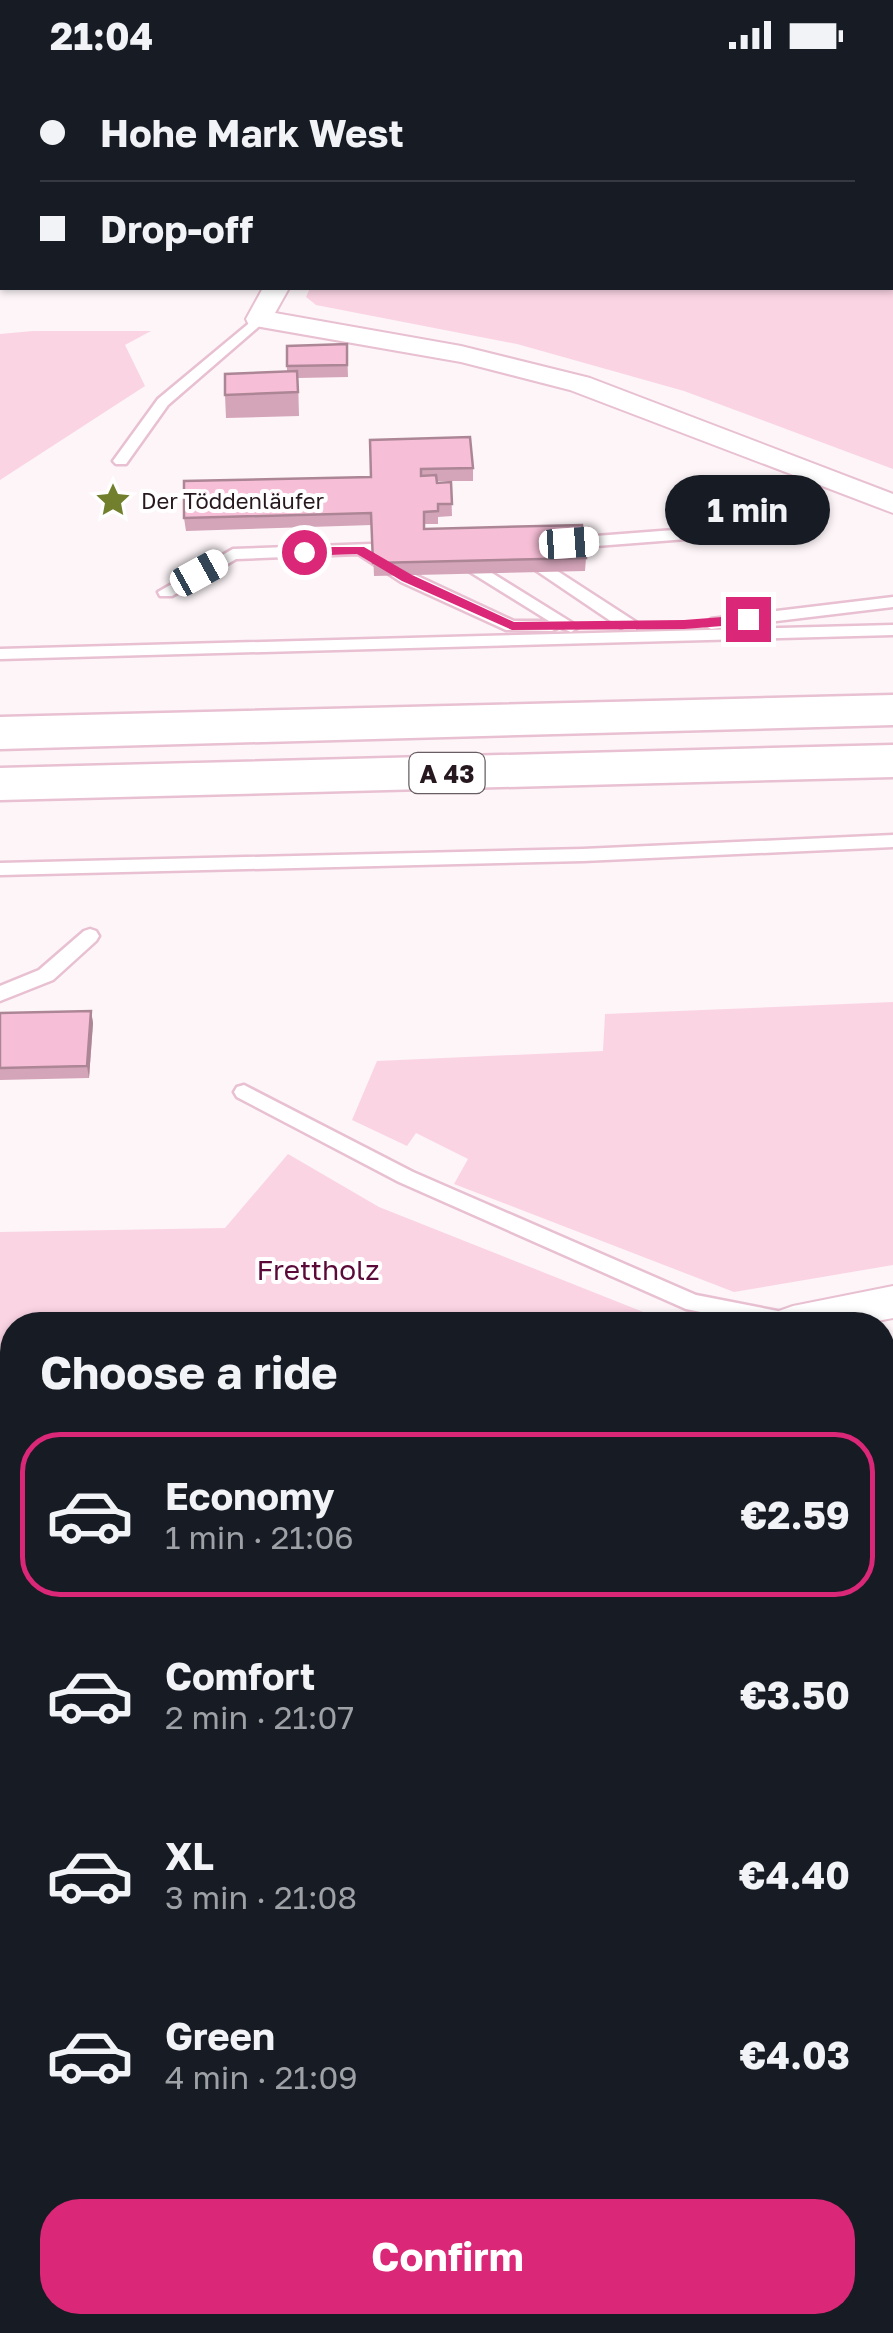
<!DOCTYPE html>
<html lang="en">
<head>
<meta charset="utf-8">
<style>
	:root { --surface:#171b24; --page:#20242c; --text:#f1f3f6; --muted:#9ea1a6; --line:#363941; --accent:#db2777 }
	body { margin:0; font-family:"Golos Text",sans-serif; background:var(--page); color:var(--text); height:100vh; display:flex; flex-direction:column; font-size:38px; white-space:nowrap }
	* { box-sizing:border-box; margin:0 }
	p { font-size:32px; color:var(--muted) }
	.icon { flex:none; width:55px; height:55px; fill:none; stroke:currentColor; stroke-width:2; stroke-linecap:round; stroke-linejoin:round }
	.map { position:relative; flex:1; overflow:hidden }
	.details { position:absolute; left:0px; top:1242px; width:895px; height:1022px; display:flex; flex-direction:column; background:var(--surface); border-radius:40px 40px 0 0; box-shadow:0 2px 8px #0004 }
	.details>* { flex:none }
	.top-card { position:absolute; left:0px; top:0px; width:895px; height:220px; box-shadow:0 2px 8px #0004; display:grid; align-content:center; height:220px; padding:0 40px; background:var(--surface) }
	.end { position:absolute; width:45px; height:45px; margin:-22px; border:12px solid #db2777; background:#fff; box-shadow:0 0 0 5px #fff }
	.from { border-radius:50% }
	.bubble { position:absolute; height:70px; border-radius:35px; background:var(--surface); box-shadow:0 2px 8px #0004; font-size:32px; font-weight:700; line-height:70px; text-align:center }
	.car { position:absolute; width:30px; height:60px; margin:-30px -15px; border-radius:12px; box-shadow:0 0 8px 2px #0007; background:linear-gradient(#fff 24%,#345 0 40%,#fff 0 76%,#345 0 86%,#fff 0) }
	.top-card b { display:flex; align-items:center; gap:35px; height:95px; font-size:38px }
	.top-card b+b { border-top:2px solid var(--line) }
	.top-card i { width:25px; height:25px; background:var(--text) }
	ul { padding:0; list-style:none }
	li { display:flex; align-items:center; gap:30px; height:165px; margin:0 20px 15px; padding:0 20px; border:5px solid transparent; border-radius:40px }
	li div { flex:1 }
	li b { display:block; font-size:38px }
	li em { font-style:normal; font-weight:700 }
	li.on { border-color:var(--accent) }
	li>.icon { width:90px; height:90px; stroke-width:1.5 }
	h2 { padding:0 40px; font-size:45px; line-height:120px }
	.primary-button { display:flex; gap:20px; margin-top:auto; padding:20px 40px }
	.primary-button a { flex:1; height:115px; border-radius:40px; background:var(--accent); color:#fff; font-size:40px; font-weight:700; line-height:115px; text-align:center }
	.status { display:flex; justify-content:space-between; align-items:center; height:70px; padding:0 50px; background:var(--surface); direction:ltr }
	.status svg { height:28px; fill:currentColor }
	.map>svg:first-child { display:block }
	.green { fill:#fbd4e4 }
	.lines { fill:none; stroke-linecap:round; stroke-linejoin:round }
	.lane-casing { stroke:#e8c0d1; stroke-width:5 }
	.street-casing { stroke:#e8c0d1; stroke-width:4 }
	.highway-casing { stroke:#e8c0d1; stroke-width:5 }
	.path { stroke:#bbb1b5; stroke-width:8; stroke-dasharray:9 6; stroke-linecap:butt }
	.lane { fill:#fff; fill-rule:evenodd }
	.street { fill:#fff; fill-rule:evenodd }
	.highway { fill:#fff; fill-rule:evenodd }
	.wall { fill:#d4a4b9 }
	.shaded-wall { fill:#ad8696 }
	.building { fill:#f7bfd7; stroke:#ad8696; stroke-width:2.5 }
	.route { fill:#db2777 }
	.labels { text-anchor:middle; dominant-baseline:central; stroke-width:8; stroke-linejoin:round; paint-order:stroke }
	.far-poi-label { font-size:22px; fill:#26181e; stroke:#fff; text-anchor:start }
	.shield { fill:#fff; stroke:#675d62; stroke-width:2.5 }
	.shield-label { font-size:25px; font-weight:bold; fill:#26181e }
	.park-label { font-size:28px; fill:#5a0938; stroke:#fff }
</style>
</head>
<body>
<div class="status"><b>21:04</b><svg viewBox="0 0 49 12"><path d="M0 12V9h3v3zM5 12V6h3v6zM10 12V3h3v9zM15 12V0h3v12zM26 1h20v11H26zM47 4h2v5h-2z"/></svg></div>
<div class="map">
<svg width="893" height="2263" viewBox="0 0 893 2263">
	<rect width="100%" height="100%" fill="#fdf5f8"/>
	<g class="green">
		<polygon points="893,58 893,399 684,321 517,274 316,235 306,227 310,218 892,218"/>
		<polygon points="33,261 151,261 125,275 145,316 0,410 0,264"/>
		<polygon points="893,932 893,1195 734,1222 454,1114 468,1089 416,1063 407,1076 352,1050 377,991 603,981 605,944"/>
		<polygon points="288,1084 379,1137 676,1255 12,1255 12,2252 882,2252 883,1337 893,1341 893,2263 0,2263 0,1162 225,1158"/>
	</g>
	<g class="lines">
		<defs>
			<g id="lane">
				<polygon points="259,245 266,249 264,252 168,335 126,394 116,394 113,391 158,329"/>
				<polygon points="746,450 754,455 752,458 687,469 557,479 549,474 557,469 687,459"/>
				<polygon points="371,474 377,475 377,482 413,504 514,551 549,551 449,489 451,485 463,485 579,557 571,562 559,557 552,561 506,560 401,512 358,484 236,489 172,526 160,526 158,522 233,479"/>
				<polygon points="528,482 636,552 636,560 624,560 522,491 520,487"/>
				<polygon points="893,527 893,537 711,559 703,554 711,549"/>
				<polygon points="893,555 893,565 0,589 0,579"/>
				<polygon points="893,765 893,777 583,791 0,805 0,793 583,779"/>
				<polygon points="90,859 96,861 99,866 96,871 53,910 0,931 0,916 39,900 84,861"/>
				<polygon points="244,1015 413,1102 696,1225 793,1244 800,1246 803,1252 802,1255 764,1255 686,1239 399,1112 237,1027 234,1022 237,1017"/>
			</g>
			<g id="street">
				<rect x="284" y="0" width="24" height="2"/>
				<polygon points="263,218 289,218 275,243 461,276 590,308 893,424 893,443 570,320 461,292 249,255 246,249"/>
				<polygon points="893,1216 893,1248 857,1255 774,1252 779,1241 793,1236"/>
			</g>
			<g id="highway">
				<polygon points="893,625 893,655 0,679 0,647"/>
				<polygon points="893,675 893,707 0,730 0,698"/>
			</g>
		</defs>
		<use href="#lane" class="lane-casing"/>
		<use href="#street" class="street-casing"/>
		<use href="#highway" class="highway-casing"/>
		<g class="path">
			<polyline points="0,1609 12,1602"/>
			<polyline points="882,2005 893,1999"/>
			<polyline points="766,2263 768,2252"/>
		</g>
		<use href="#lane" class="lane"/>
		<use href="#street" class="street"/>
		<use href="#highway" class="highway"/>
	</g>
	<g class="wall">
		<polygon points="347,274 348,307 298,308 299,346 226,348 225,325 287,302 287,276"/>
		<polygon points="370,370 473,398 473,411 437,411 437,413 451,412 452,446 438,447 438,454 424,454 424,459 586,488 585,501 374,506 372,455 186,461 184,448 371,407"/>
		<polygon points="91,941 93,953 89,1008 0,1010 0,943"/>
	</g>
	<polygon class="shaded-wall" points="91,941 93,953 89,1008 87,996"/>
	<g class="building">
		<polygon points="347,274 347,295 287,296 287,276"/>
		<polygon points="297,301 298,322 225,325 225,304"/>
		<polygon points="470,367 473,398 421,399 421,406 436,405 437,413 451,412 452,434 438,434 438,441 424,442 424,459 582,455 586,488 373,493 371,443 184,448 184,411 371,407 370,370"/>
		<polygon points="91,941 87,996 0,998 0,943"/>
	</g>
	<polygon class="route" points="364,477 412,505 514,552 684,550 748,545 754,549 748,554 684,559 512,560 402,511 357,484 304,486 297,482 304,477"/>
	<defs>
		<symbol id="sight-bare" viewBox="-9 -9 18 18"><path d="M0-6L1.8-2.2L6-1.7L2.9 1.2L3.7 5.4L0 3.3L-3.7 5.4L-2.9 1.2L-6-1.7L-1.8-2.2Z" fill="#72802e" stroke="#fff" stroke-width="2.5" paint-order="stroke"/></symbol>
	</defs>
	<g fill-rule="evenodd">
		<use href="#sight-bare" x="88" y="405" width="50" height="50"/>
	</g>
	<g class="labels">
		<g class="far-poi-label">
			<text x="141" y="430">Der Töddenläufer</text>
		</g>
		<rect class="shield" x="409.5" y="683" width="75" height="40" rx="8"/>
		<g class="shield-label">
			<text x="447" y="703">A 43</text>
		</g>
		<g class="park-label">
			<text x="318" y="1199">Frettholz</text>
		</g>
	</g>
</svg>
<i class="end from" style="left:304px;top:482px"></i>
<i class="end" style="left:748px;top:549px"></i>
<div class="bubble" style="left:665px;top:405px;width:165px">1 min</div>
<i class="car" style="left:569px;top:473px;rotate:86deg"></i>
<i class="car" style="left:199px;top:503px;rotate:61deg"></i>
<div class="top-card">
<b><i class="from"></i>Hohe Mark West</b>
<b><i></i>Drop-off</b>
</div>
<section class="details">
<h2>Choose a ride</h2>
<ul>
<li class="on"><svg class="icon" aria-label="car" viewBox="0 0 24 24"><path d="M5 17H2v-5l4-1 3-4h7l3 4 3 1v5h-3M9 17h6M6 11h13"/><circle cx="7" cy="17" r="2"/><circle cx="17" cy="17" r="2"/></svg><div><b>Economy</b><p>1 min · 21:06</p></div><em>€2.59</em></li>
<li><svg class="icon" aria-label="car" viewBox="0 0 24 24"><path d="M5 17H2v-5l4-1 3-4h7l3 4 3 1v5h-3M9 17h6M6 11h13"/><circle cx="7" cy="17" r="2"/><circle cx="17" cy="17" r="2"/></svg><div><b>Comfort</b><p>2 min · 21:07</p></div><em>€3.50</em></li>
<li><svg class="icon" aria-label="car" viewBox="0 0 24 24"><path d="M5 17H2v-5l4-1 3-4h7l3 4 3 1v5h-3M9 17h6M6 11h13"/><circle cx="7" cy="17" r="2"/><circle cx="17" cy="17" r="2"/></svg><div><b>XL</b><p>3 min · 21:08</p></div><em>€4.40</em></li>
<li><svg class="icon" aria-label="car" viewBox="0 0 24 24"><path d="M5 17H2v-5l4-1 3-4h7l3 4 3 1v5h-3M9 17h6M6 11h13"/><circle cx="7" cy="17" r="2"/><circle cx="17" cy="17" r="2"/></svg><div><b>Green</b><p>4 min · 21:09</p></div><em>€4.03</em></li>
</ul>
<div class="primary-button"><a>Confirm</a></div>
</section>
</div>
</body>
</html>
